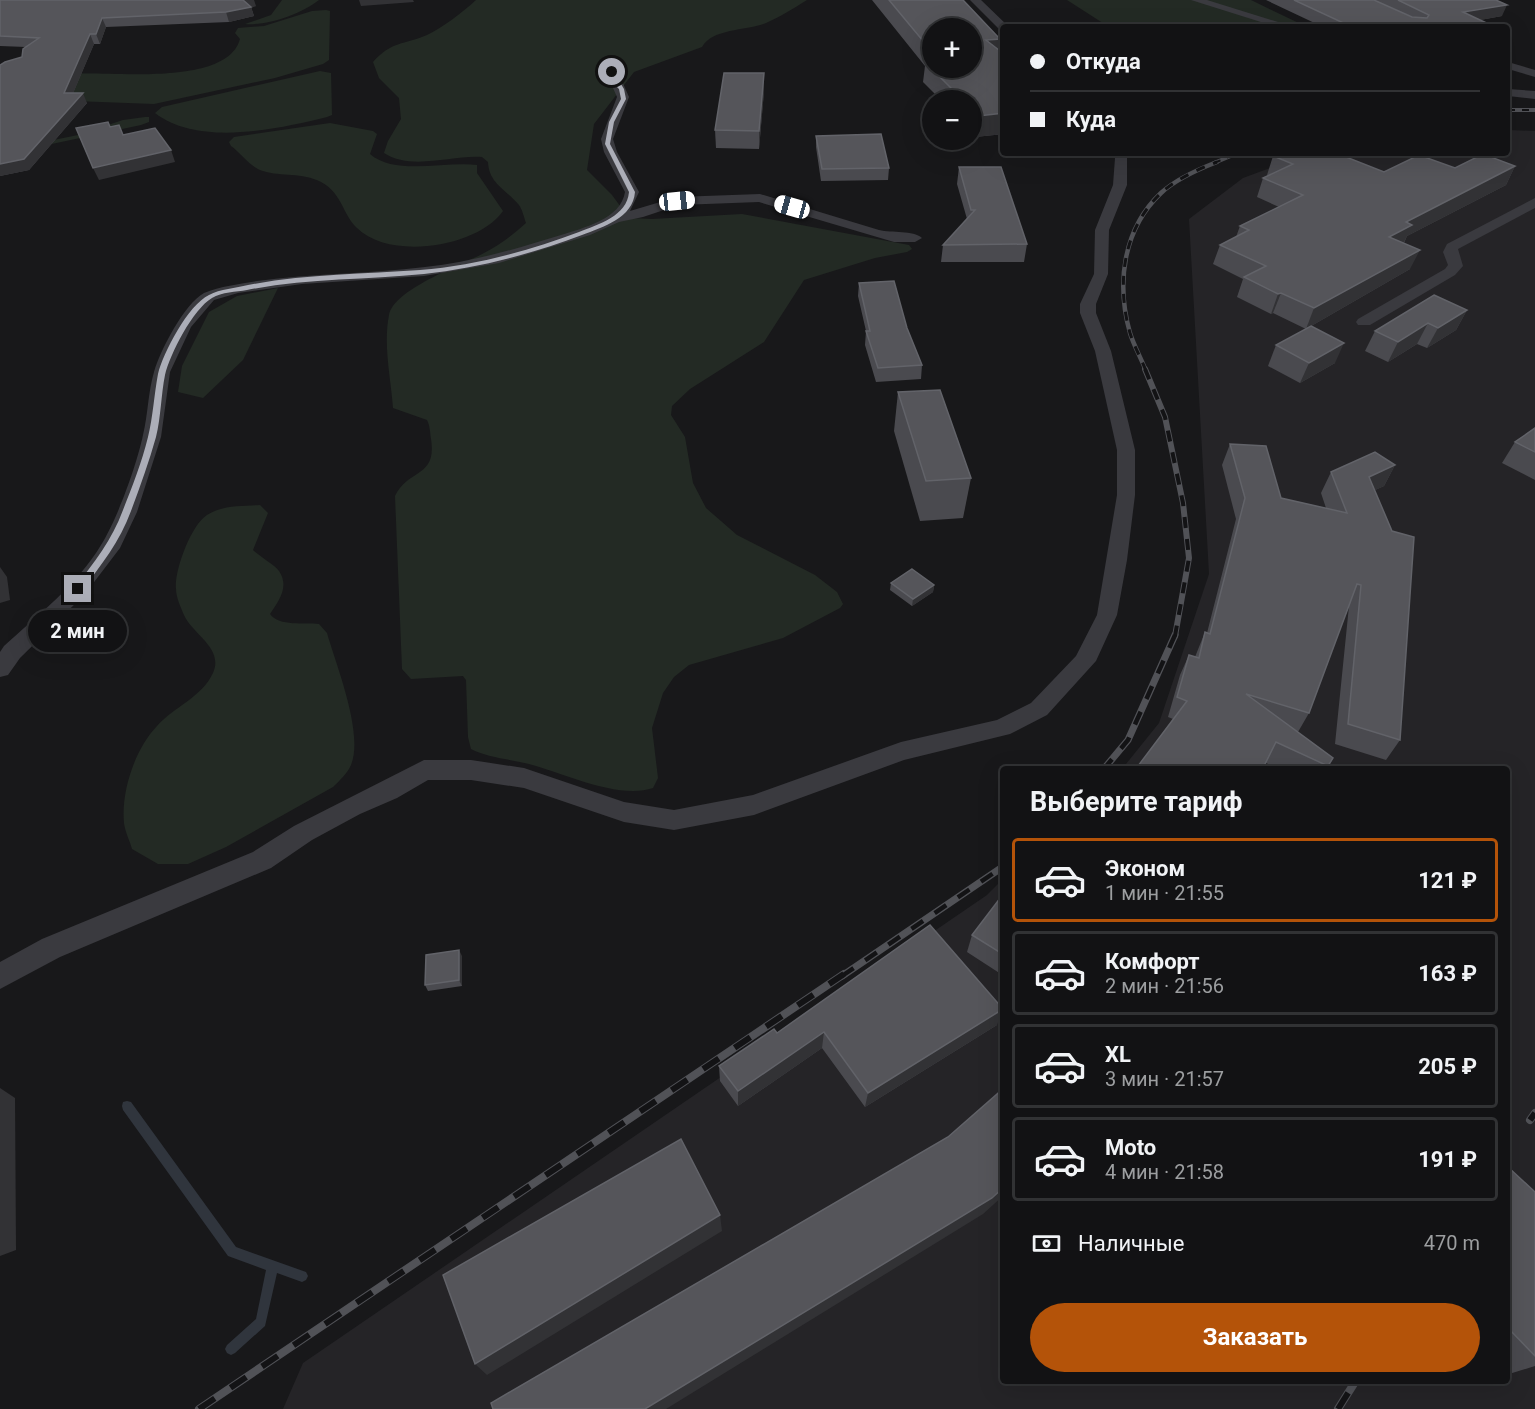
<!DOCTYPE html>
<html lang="ru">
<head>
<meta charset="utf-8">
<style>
	:root { --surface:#121214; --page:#1b1b1d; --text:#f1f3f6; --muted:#9c9ea0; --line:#313234; --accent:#b45309 }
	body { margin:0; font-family:Roboto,sans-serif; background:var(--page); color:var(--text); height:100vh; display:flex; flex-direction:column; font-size:22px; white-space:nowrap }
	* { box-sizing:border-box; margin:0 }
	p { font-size:20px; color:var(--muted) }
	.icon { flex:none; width:33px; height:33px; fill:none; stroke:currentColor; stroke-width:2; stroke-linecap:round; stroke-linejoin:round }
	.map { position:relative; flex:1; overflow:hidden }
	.details { position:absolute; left:1000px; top:766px; width:510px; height:618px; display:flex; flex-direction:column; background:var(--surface); border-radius:6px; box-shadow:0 6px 24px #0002,0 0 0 2px var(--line) }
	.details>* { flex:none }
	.guide { position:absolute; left:1000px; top:24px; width:510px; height:132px; border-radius:6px; box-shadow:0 6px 24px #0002,0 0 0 2px var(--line); display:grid; align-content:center; height:132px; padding:0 30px; background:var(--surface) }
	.buttons { position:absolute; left:922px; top:18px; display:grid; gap:12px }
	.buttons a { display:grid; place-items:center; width:60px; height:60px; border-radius:50%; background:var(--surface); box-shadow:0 6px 24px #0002,0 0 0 2px var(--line); font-size:30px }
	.end { position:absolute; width:27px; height:27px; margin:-14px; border:8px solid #acaeb8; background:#111; box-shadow:0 0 0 3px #111 }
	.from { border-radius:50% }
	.bubble { position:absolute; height:42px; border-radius:21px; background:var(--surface); box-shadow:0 6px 24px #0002,0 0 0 2px var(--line); font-size:20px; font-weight:700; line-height:42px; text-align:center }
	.car { position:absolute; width:18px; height:36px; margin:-18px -9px; border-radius:8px; box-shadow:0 0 4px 2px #0007; background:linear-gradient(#fff 24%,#345 0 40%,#fff 0 76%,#345 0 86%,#fff 0) }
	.guide b { display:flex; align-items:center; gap:21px; height:57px; font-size:22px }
	.guide b+b { border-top:2px solid var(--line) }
	.guide i { width:15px; height:15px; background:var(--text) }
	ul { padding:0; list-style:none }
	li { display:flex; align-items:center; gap:18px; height:84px; margin:0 12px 9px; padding:0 18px; border:3px solid var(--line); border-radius:6px }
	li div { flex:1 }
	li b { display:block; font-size:22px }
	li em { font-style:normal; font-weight:700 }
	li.active { border-color:var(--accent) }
	li>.icon { width:54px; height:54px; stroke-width:1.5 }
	h2 { padding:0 30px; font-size:27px; line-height:72px }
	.pay { display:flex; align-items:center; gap:15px; height:66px; padding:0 30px; font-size:22px }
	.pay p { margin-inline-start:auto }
	.button { display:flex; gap:12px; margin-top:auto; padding:12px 30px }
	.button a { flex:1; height:69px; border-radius:36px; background:var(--accent); color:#fff; font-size:24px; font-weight:700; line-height:69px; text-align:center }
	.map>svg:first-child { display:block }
	.built { fill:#252427 }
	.green { fill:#232a24 }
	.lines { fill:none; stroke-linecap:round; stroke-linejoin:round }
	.stream { fill:#30353d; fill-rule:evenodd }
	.minor { fill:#3a3a3f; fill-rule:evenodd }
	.rail-far4-casing { stroke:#515257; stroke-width:4 }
	.rail-far3-casing { stroke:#515257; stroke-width:4.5 }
	.rail-far2-casing { stroke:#515257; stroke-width:6 }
	.rail-far1-casing { stroke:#515257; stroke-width:7 }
	.rail-casing { stroke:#515257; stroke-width:8 }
	.rail-far4 { stroke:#131315; stroke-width:2; stroke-dasharray:7; stroke-linecap:butt }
	.rail-far3 { stroke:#131315; stroke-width:3; stroke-dasharray:9; stroke-linecap:butt }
	.rail-far2 { stroke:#131315; stroke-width:4; stroke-dasharray:11; stroke-linecap:butt }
	.rail-far1 { stroke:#131315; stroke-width:4.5; stroke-dasharray:14; stroke-linecap:butt }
	.rail { stroke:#131315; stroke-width:6; stroke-dasharray:19; stroke-linecap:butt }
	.wall { fill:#4a4a4f; fill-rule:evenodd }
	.shaded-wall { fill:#323235 }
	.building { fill:#55555a; stroke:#626369; stroke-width:1.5 }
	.route { fill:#acaeb8 }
</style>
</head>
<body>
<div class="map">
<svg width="1535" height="1409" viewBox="0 0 1535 1409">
	<rect width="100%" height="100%" fill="#18181a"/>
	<polygon class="built" points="1508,130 1535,131 1535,1409 283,1409 303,1363 987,895 1003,879 1004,1382 1508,1382 1508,770 1122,769 1159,723 1209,574 1189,219 1243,178 1311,153 1508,153"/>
	<g class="green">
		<path d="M282,0h37c-18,14 -51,26 -74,24l26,-9z"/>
		<path d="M476,0h331c-13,8 -27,17 -41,23 -19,8 -53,5 -64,24l-68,25 -40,52 -7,46 25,25 17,23 23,1 90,-5 167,31 3,4 -5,3 -32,6 -71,22 -40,62 -74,47 -18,17 -1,9 14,22 8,46 13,25 31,27 78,40 22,17 6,12 -3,4 -57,30 -94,27 -15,12 -11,16 -11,35 6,50 -5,10c-34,12 -90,-15 -124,-24 -20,-5 -40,-6 -58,-15l-3,-12 -2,-57 -3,-4 -52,3 -9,-10 -7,-173c14,-28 42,-18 36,-57 -1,-7 -1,-13 -4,-19l-34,-12c-2,-29 -10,-63 -4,-93 5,-26 73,-50 95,-62 16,-8 29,-18 42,-30 -2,-6 -4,-14 -7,-18 -13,-16 -30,-21 -31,-43l-6,-5c-31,-2 -70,14 -98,-4l4,-12 13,-22 -2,-21 -20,-20 -6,-16c19,-21 30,-17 54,-27 15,-7 36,-23 49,-35z"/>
		<polygon points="1067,0 1251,0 1307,27 1109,27"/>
		<path d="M326,10l4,1 -1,49 -6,4 -48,14 -121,26 -80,-3 -74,-13c24,-5 49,-12 73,-14 38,-3 154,13 167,-35l-5,-6 3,-5 26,-2 48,-15z"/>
		<path d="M320,71l11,2 1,42 -5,2c-49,12 -128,30 -172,-4l7,-6z"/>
		<polygon points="145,117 149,117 149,122 141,125 33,148 29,145 78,135 123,120"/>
		<path d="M330,123l43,8 4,3 -7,20c25,22 75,7 107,11v8l26,38c-25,36 -113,50 -146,17 -15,-14 -14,-34 -36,-46 -19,-10 -39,-5 -58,-11 -12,-3 -22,-18 -32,-25l-2,-4 5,-5z"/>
		<polygon points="278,288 243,360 203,398 178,392 182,366 209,312 237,296"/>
		<path d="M260,505l8,8 -15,37c6,6 22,15 26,21 11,16 -1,31 -9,43 9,13 35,8 49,10l8,9c9,32 37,100 24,132 -4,9 -11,15 -18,22l-107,60 -38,17h-30l-26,-15c-2,-8 -7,-17 -8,-26 -3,-32 11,-74 33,-97 17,-19 45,-29 56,-53 11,-25 -20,-38 -29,-58 -3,-7 -8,-18 -8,-26 -2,-18 15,-64 31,-74 15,-10 36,-9 53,-10z"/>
	</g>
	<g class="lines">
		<polygon class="stream" points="127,1101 131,1102 236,1247 306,1272 308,1276 306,1280 302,1282 277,1273 265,1326 235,1353 231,1355 227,1353 225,1349 227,1345 256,1319 266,1270 228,1256 123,1110 122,1106 123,1102"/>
		<g class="minor">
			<polygon points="970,0 981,0 1009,27 1004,27 1004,31 1000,30"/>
			<polygon points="1191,0 1207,0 1294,27 1277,27"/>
			<polygon points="1508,62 1535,70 1535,77 1508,69"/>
			<path d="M616,63l6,3 -4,6 11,25 -16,42 4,13 22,40 -9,19 47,-14 83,-3 119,36c13,3 34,0 43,8l-7,4h-21l-135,-40 -80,3 -36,12 -24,5 -29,13 -91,28 -75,13 -122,8 -64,9 -24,7 -23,27 -21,45 -9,65 -24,75 -17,36 -35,46 -65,64 -12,17 -8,2v-25l4,-6c34,-31 73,-61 97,-101 16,-25 36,-81 42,-110 5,-20 5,-43 11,-63 6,-21 30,-68 50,-79 16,-7 37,-9 53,-12 56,-8 112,-7 168,-14 47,-5 91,-18 136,-32 22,-7 60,-16 64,-43l-21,-40 -3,-13 16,-42 -11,-25 6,-8z"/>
			<polygon points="1508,89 1535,91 1535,99 1508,96"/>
			<polygon points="1112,153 1124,153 1127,158 1127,185 1109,230 1108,274 1096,304 1096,313 1111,351 1135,450 1135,495 1127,560 1117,615 1096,661 1047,715 1010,734 904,760 754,815 674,830 624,822 524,788 471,780 428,780 397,798 360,814 312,840 271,868 60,957 0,989 0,962 42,939 253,852 294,826 424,760 471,760 524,768 624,802 674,810 753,795 901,742 997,720 1031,703 1076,656 1097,615 1117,495 1117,450 1095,351 1080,313 1080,304 1094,274 1095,230 1113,185 1115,158"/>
			<polygon points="1535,198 1535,208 1458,249 1463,266 1455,275 1370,325 1358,325 1356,322 1358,319 1445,269 1448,265 1443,252 1447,244"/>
		</g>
		<defs>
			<g id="rail-far4">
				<polyline points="1508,110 1535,110"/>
				<polyline points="1214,163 1238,153"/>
			</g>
			<path id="rail-far3" d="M1146,371c-5,-13 -12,-25 -16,-38 -14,-50 -7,-104 31,-140 15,-14 38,-24 56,-31"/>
			<polyline id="rail-far2" points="1145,369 1165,417 1183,503 1189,558 1175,636"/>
			<g id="rail-far1">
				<polyline points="1103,770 1128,740 1175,635"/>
				<polyline points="842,976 1004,866"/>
			</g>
			<g id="rail">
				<polyline points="1530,1120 1535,1113"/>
				<polyline points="199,1409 844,974"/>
				<polyline points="1338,1409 1355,1382"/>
			</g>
		</defs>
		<use href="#rail-far4" class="rail-far4-casing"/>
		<use href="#rail-far3" class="rail-far3-casing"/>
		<use href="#rail-far2" class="rail-far2-casing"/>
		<use href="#rail-far1" class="rail-far1-casing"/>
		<use href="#rail" class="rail-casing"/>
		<use href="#rail-far4" class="rail-far4"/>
		<use href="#rail-far3" class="rail-far3"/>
		<use href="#rail-far2" class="rail-far2"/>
		<use href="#rail-far1" class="rail-far1"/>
		<use href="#rail" class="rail"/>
	</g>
	<g class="wall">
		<polygon points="0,0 256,6 251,7 254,16 229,22 106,27 100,44 94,44 73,93 87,103 29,170 0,176 0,65 22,57 26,47 0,46"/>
		<path d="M872,0h91l37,39 -2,11 6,4v80l-29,3 -3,-3v-34h-31l-18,-18 2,-16zM933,28l39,40h-39z"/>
		<polygon points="1266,0 1496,0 1502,16 1480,20 1495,27 1323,27"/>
		<polygon points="764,73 764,91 759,149 716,148 715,130"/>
		<polygon points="816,136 889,168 888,180 821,181 816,147"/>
		<polygon points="1273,156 1384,172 1455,168 1515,166 1506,185 1407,236 1404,243 1410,269 1306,329 1273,313 1271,314 1237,297 1243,279 1213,264 1220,245 1236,237 1240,226 1279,207 1257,197 1263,178 1268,176 1267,175"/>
		<polygon points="959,167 1027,244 1024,262 941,262 943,245 967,219 957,184"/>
		<polygon points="859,283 907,328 922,365 921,379 876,382 865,345 866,331 858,296"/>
		<polygon points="1467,310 1456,330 1427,348 1417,344 1388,362 1365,351 1375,331"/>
		<polygon points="1276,345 1335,363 1300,383 1268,366"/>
		<polygon points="898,392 971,478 963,518 920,521 894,431"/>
		<polygon points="1535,428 1535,480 1502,463 1515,442"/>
		<polygon points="1230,444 1281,498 1326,508 1321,493 1331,472 1395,465 1384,486 1375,490 1400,740 1386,760 1335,744 1349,606 1309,713 1298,732 1333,758 1326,770 1281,770 1266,763 1262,770 1135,770 1173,719 1168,717 1180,675 1189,655 1195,657 1205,632 1207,633 1236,519 1222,465"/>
		<polygon points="891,583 934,585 933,592 912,606 890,590"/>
		<polygon points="1004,893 1004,976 967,952 972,935"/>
		<polygon points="462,956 462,986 428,991 425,985"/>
		<polygon points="997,1025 865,1107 822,1048 738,1106 720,1081 719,1066 777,1033"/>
		<polygon points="1508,1167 1535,1192 1535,1366 1509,1374 1508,1373"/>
	</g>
	<g class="shaded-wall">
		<polygon points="242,0 254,0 256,6 251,7 254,16 229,22 226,12"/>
		<polygon points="359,0 413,0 414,2 361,6"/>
		<polygon points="1507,5 1502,16 1458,24 1463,12"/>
		<polygon points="102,18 106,27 100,44 96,34"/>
		<polygon points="90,34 94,44 69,103 64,93"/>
		<polygon points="1512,34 1508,43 1508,35"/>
		<polygon points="1000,39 997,59 986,40"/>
		<polygon points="764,73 764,91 759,149 759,131"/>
		<polygon points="83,93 87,103 29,170 0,176 0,164"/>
		<polygon points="1004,113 1004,134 975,137 978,116"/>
		<polygon points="171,150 175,162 99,180 93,168"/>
		<polygon points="1515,166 1506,185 1407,236 1403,244 1389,237 1406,222"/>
		<polygon points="1420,250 1410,269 1306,329 1314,308"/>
		<polygon points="1281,293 1273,313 1271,314 1278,294"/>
		<polygon points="1467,310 1456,330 1427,348 1438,328"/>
		<polygon points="1428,323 1417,344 1388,362 1398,342"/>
		<polygon points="1344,343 1335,363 1300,383 1309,363"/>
		<polygon points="1395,465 1384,486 1358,498 1369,477"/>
		<polygon points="0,567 7,577 10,600 0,603"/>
		<polygon points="934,585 933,592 912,606 913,599"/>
		<polygon points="459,950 462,956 462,986 459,980"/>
		<polygon points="1003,1009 997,1025 865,1107 868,1093"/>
		<polygon points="824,1032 822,1048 738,1106 738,1091"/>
		<polygon points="0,1088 15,1098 16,1250 0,1256"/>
		<polygon points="1004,1187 1004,1195 983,1214 666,1409 645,1409"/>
		<polygon points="720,1215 722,1231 487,1375 475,1364"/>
	</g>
	<g class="building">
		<polygon points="0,0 243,0 251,7 226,12 102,18 96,34 90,34 64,93 83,93 24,159 0,164 0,65 5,62 22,57 23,49 39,38 0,36"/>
		<polygon points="889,0 963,0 1000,39 986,40 1004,54 1004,113 978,116 972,109 972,100 963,100 925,62 933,61 933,68 972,68 972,28 933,28 933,53"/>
		<polygon points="1294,0 1374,0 1412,17 1427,18 1429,15 1398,0 1496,0 1507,5 1463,12 1495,27 1352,27"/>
		<polygon points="724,73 764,73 759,131 715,130"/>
		<polygon points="108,122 110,127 119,125 123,135 155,128 171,150 93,168 76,128"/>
		<polygon points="881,134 889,168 822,169 816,136"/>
		<polygon points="1280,153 1336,153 1384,172 1419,155 1455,168 1483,154 1515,166 1406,222 1412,225 1389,237 1420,250 1314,308 1281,293 1278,294 1244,277 1266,266 1220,245 1249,230 1240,226 1303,195 1263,178 1293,164 1273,156"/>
		<polygon points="959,167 1001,167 1027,244 943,245 975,210 971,210"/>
		<polygon points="894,281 907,328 922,365 878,368 866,331 870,331 859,283"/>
		<polygon points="1434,295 1467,310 1438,328 1428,323 1398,342 1375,331"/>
		<polygon points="1311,326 1344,343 1309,363 1276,345"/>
		<polygon points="940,390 971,478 926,481 898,392"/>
		<polygon points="1535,428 1535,452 1515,442"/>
		<polygon points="1230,444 1266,446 1281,498 1347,513 1331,472 1375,452 1395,465 1369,477 1392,531 1414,537 1400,740 1348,724 1361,585 1357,584 1309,713 1246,694 1333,758 1328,766 1276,742 1262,770 1211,770 1208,768 1207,770 1135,770 1187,701 1177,697 1189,655 1199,658 1205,632 1210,634 1245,498"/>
		<polygon points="912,569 934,585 913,599 891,583"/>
		<polygon points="1340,767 1347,767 1350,770 1337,770"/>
		<polygon points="1004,893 1004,955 972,935"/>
		<polygon points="930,925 1003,1009 868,1093 824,1032 738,1091 719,1066 774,1029 777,1033"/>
		<polygon points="459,950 459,980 425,985 426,955"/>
		<polygon points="1004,1088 1004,1187 992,1198 645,1409 493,1409 491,1403 948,1137"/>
		<polygon points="681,1139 720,1215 475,1364 443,1275"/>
		<polygon points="1508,1167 1535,1192 1535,1356 1508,1328"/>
	</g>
	<path class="route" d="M610,71h3l11,18 2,10 -12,23 -4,22 25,48c-2,26 -32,35 -53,43 -50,19 -104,33 -158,39 -59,6 -118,4 -177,16 -11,2 -25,2 -35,8 -19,11 -42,56 -47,77 -4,20 -4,42 -9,62 -7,25 -16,50 -25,74 -11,30 -30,55 -50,80h-6v-4c19,-24 37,-47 48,-77 9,-23 19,-48 25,-73 5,-20 6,-42 10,-63 5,-21 30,-69 51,-79 11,-6 27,-7 39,-10 57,-11 115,-11 172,-15 54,-4 109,-19 159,-38 20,-8 48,-16 50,-40l-24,-48 4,-22 12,-23 -2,-10 -5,-5z"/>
</svg>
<div class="buttons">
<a>+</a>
<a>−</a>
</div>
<i class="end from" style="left:612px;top:72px"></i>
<i class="end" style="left:78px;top:589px"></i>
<div class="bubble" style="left:28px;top:610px;width:99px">2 мин</div>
<i class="car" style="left:677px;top:201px;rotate:84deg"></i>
<i class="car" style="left:792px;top:207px;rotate:286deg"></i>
<div class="guide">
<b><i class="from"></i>Откуда</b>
<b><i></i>Куда</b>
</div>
<section class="details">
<h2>Выберите тариф</h2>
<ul>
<li class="active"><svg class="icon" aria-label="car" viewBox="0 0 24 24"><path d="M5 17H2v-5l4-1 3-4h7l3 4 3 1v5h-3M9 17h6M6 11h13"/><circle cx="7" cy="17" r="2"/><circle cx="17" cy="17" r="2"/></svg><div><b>Эконом</b><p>1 мин · 21:55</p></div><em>121 ₽</em></li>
<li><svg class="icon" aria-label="car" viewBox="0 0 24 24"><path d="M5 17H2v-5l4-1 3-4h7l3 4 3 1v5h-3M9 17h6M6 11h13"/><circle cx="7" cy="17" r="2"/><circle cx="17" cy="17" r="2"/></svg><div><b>Комфорт</b><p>2 мин · 21:56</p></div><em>163 ₽</em></li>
<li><svg class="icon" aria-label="car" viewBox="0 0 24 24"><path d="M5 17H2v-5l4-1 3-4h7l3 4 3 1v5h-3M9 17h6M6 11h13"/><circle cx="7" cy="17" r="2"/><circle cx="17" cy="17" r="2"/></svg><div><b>XL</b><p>3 мин · 21:57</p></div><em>205 ₽</em></li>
<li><svg class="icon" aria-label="car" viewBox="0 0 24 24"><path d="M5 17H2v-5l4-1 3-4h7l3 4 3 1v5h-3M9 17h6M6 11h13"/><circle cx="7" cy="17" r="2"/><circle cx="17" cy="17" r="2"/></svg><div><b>Moto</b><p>4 мин · 21:58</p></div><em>191 ₽</em></li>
</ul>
<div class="pay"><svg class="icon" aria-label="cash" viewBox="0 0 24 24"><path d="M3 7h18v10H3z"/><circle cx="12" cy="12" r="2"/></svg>Наличные<p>470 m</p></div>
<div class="button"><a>Заказать</a></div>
</section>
</div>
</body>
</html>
